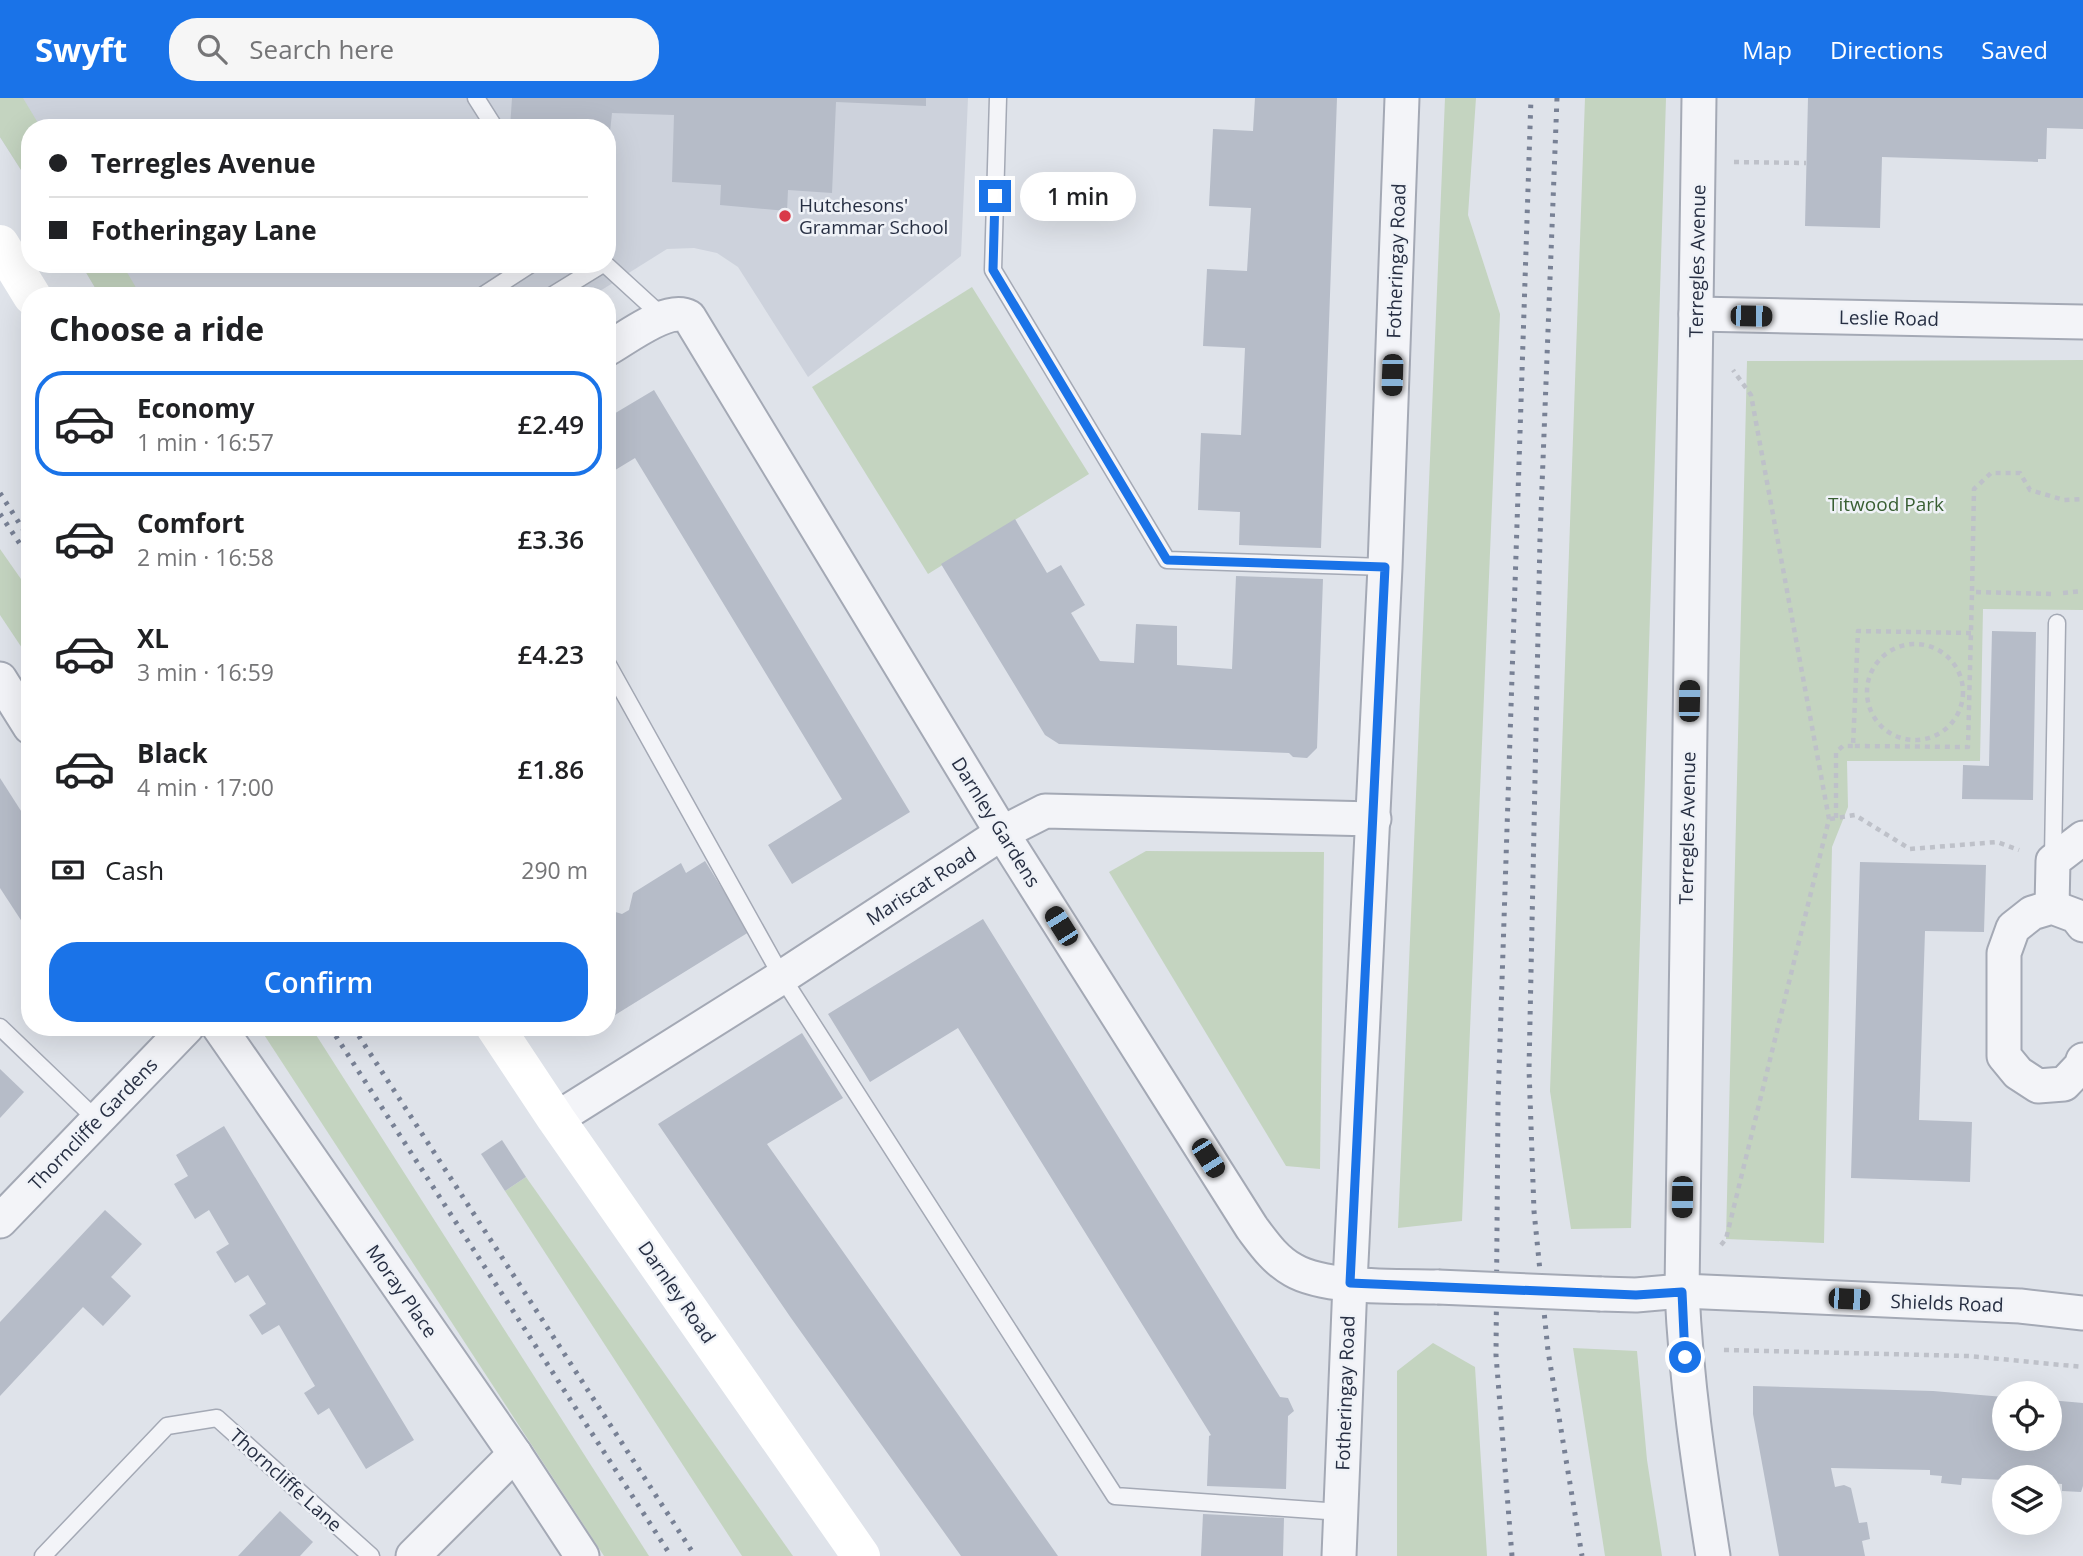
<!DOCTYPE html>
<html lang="en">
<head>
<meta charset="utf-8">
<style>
	:root { --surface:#fff; --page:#f6f6f6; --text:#202124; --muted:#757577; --line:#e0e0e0; --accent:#1a73e8 }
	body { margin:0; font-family:"Open Sans",sans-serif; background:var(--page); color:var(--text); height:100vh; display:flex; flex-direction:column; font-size:26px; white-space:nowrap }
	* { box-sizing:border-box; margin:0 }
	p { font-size:23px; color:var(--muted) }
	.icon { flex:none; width:38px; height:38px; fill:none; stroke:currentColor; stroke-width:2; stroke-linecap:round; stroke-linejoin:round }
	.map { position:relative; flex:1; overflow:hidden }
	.sheet { position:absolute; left:21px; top:189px; width:595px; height:749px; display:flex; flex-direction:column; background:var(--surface); border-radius:28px; box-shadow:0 7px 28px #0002 }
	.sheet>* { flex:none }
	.top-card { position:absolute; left:21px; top:21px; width:595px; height:154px; border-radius:28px; box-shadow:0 7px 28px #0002; display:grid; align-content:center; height:154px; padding:0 28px; background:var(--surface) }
	.controls { position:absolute; left:1992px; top:1283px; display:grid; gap:14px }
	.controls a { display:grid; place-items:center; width:70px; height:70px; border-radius:50%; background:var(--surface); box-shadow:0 7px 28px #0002; font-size:35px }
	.end { position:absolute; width:32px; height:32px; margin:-16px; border:9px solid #1a73e8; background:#fff; box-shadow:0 0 0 4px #fff }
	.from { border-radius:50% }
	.bubble { position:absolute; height:49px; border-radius:24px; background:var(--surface); box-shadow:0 7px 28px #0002; font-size:23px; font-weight:600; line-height:49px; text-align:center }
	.car { position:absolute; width:21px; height:42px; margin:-21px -10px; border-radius:9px; box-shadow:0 0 5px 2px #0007; background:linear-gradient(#222 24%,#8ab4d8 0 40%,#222 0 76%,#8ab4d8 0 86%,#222 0) }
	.top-card b { display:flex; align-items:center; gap:24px; height:66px; font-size:26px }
	.top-card b+b { border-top:2px solid var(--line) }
	.top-card i { width:18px; height:18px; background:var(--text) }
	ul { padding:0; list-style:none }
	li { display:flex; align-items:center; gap:21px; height:105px; margin:0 14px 10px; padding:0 14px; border:4px solid transparent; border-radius:28px }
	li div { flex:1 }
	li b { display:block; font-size:26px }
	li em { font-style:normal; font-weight:600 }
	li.active { border-color:var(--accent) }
	li>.icon { width:63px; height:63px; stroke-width:1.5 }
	h2 { padding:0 28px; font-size:32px; line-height:84px }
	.pay { display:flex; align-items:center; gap:18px; height:77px; padding:0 28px; font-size:26px }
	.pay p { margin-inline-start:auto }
	.button { display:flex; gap:14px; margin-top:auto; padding:14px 28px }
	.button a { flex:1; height:80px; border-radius:28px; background:var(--accent); color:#fff; font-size:28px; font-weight:600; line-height:80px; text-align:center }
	header { display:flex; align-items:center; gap:42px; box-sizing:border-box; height:98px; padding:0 35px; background:var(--accent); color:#fff }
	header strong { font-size:33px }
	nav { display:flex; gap:38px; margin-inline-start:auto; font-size:24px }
	.search { width:490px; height:63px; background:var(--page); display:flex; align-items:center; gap:18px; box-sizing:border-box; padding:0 24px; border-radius:28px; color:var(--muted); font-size:26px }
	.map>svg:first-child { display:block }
	.built { fill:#cdd2dc }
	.green { fill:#c4d4c0 }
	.building { fill:#b6bcc8 }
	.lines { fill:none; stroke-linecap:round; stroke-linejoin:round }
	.lane-casing { stroke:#a4a9b5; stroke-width:19 }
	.street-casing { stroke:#a4a9b5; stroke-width:37 }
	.path { stroke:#bec1c9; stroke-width:4.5; stroke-dasharray:5 5; stroke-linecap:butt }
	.lane { stroke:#f3f4f8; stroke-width:16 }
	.street { stroke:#f3f4f8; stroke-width:33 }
	.secondary { stroke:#fff; stroke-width:38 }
	.rail { stroke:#788195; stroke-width:5; stroke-dasharray:3.5 7; stroke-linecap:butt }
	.street-bridge-casing { stroke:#a4a9b5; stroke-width:37; stroke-linecap:butt }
	.street-bridge { stroke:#f3f4f8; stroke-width:33 }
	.route { stroke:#1a73e8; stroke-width:9 }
	.poi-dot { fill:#d93a49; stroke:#eff2f7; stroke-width:2.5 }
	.labels { text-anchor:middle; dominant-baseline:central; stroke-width:5; stroke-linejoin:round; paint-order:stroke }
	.poi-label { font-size:19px; fill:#272f43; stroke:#eff2f7; text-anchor:start }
	.street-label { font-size:19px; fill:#272f43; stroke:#eff2f7 }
	.park-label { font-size:19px; fill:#395f33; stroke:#eff2f7 }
</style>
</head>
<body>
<header>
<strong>Swyft</strong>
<div class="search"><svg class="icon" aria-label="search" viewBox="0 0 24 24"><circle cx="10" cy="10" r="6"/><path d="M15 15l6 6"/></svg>Search here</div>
<nav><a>Map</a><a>Directions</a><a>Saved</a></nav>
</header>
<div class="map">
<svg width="2083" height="1458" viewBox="0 0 2083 1458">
	<rect width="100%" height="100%" fill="#dfe3ea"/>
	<polygon class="built" points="0,0 968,0 961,158 808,279 738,169 717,155 694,150 667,151 592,198 100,198 81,166 607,166 607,30 30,30 30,86 0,39"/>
	<g class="green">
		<polygon points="0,0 23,0 41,30 30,30 30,86 0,39"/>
		<polygon points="1445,0 1476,0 1468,117 1500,216 1462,1123 1398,1130"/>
		<polygon points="1585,0 1666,0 1631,1130 1571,1131 1550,993"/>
		<polygon points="81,166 122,166 141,198 100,198"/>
		<polygon points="972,189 1089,376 928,476 812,289"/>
		<polygon points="2083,262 2083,512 1983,511 1980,663 1847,663 1848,709 1832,749 1824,1145 1726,1141 1747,263"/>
		<polygon points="0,451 30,494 30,562 0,517"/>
		<polygon points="1146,753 1324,754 1320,1071 1286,1068 1109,774"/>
		<polygon points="259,929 311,929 649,1458 604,1458"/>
		<polygon points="526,1079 793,1458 742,1458 505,1093"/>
		<polygon points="1433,1245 1475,1269 1487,1458 1397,1458 1397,1273"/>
		<polygon points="1573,1250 1637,1253 1647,1362 1662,1458 1605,1458"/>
	</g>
	<g class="building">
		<polygon points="512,0 926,0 926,8 836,4 832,95 788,92 787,113 720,107 721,87 672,84 674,17 612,15 609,43 607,43 607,30 510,30"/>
		<polygon points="1255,0 1337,0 1321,450 1239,447 1240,414 1198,412 1201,335 1241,337 1245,250 1203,248 1207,171 1247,173 1251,110 1209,108 1213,31 1253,33"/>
		<polygon points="1808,0 2083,0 2083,31 2047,30 2046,61 2038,61 2038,64 1882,59 1880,130 1805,128"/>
		<polygon points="654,292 910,714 792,786 768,747 842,701 635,360 607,377 607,320"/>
		<polygon points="1015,421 1047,475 1061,467 1085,507 1071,515 1100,563 1134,565 1136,526 1177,528 1177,567 1232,571 1236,478 1323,481 1317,650 1307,660 1293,659 1289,655 1059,646 1045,637 941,466"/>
		<polygon points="1992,533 2036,534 2033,702 1962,701 1963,667 1989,668"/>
		<polygon points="0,680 30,727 30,836 0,790"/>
		<polygon points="705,763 749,834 607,922 607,801 611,807 609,812 622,816 629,812 633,795 681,765 686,775"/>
		<polygon points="1860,764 1986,767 1984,834 1925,833 1919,1022 1972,1024 1970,1084 1851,1080"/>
		<polygon points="983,821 1280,1299 1288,1300 1294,1313 1288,1318 1286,1391 1207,1388 1209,1338 1211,1337 958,930 870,984 828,916"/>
		<polygon points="802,935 843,1000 767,1046 1058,1458 961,1458 791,1220 658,1026"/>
		<polygon points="0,971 24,994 0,1020"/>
		<polygon points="224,1028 414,1342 366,1371 329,1310 318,1317 304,1295 315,1288 279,1227 262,1237 249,1217 266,1206 248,1177 235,1185 216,1154 229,1146 209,1112 195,1121 174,1086 188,1078 176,1057"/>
		<polygon points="502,1042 526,1079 505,1093 481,1056"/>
		<polygon points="105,1112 142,1146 111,1179 131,1198 103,1228 83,1209 0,1298 0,1224"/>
		<polygon points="1753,1288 1933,1293 2004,1299 2004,1340 2049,1340 2049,1302 2083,1305 2083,1388 2081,1394 2062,1393 2062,1386 2049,1385 2049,1379 2004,1379 2004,1382 1962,1380 1961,1387 1941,1385 1942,1378 1930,1377 1930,1372 1831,1370 1835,1389 1844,1387 1851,1390 1859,1425 1867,1424 1870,1441 1862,1443 1865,1458 1779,1458 1753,1316"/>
		<polygon points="280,1413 313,1444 300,1458 238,1458"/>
		<polygon points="1203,1416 1284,1420 1283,1458 1201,1458"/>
	</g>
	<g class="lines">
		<defs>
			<g id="lane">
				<polyline points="476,0 495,30"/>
				<polyline points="998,0 993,172 1167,462 1385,469"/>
				<polyline points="605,166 663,219"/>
				<polyline points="482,198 531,166"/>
				<polyline points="551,198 603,166"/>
				<polyline points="607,565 782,879 1115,1398 1341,1414"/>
				<polyline points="2053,760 2057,525"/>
				<polyline points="0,929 97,1022"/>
				<polyline points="43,1458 167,1328 217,1320 371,1458"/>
			</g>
			<g id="street">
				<path d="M1699,0l-17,1193c4,90 17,177 31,265"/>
				<polyline points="1696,216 2083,224"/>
				<path d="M607,251c20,-11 61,-44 82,-32l313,516 250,395c12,16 23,32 41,42 32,19 107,16 145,17"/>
				<polyline points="0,581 30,629"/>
				<polyline points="2052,809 2053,763 2083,740"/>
				<polyline points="2083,827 2076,818 2052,809 2032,815 2013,830 2004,855 2004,958 2018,975 2038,988 2064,986 2081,968 2083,962"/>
				<polyline points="219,929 515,1356 582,1458"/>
				<polyline points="556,1021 782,879 1002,735 1045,713 1374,721"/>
				<polyline points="0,1123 187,929"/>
				<polyline points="1601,1196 1636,1197 1682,1193 2020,1208 2083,1215"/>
				<polyline points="413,1458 515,1356"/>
				<polyline points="1339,1458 1350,1185 1385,469 1402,0"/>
			</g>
		</defs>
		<use href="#lane" class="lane-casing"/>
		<use href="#street" class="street-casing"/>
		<g class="path">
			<polyline points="1734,64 1806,65"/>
			<polyline points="2063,495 2083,493"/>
			<polyline points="2051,496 1972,494 1974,391 1991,375 2020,375 2030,392 2064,402 2083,401"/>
			<polyline points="1971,535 1858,533 1853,648 1968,649 1972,494"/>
			<circle cx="1915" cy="594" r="48"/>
			<polyline points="1836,720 1836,654 1843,648 1853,648"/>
			<polyline points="1830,721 1855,717 1910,751 1997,744 2019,752"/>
			<polyline points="1721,1147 1726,1141 1829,721 1751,297 1733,272"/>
			<polyline points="1724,1252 1969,1258 2083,1269"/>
		</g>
		<use href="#lane" class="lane"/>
		<use href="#street" class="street"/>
		<g class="secondary">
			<polyline points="0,146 32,198"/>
			<polyline points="495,929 556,1021 861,1458"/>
		</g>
		<g class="rail">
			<polyline points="1557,0 1540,440 1529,971 1534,1113 1548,1253 1582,1458"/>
			<polyline points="0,395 30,442"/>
			<polyline points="0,416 30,461"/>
			<polyline points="330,929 671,1458"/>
			<polyline points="353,929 695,1458"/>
			<polyline points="1512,1458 1496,1257 1498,1005 1531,0"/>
		</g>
		<defs>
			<polyline id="street-bridge" points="1438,1189 1601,1196"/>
		</defs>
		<use href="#street-bridge" class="street-bridge-casing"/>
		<use href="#street-bridge" class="street-bridge"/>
	</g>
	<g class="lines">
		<polyline class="route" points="995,98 993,172 1167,462 1385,469 1350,1185 1636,1197 1682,1194 1685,1259"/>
	</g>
	<circle class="poi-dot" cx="785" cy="118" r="7"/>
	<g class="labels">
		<g class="poi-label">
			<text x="799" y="107">Hutchesons'<tspan x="799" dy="22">Grammar School</tspan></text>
		</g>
		<g class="street-label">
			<text transform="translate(1396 163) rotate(-88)">Fotheringay Road</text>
			<text transform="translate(1697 163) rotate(-89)">Terregles Avenue</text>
			<text transform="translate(1889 220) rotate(1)">Leslie Road</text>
			<text transform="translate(996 724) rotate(58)">Darnley Gardens</text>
			<text transform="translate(1687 730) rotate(-89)">Terregles Avenue</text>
			<text transform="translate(921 788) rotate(-33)">Mariscat Road</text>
			<text transform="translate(93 1026) rotate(-46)">Thorncliffe Gardens</text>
			<text transform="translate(402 1193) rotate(55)">Moray Place</text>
			<text transform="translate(677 1194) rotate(55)">Darnley Road</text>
			<text transform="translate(1947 1205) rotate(2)">Shields Road</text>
			<text transform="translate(1345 1295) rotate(-88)">Fotheringay Road</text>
			<text transform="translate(286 1382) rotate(42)">Thorncliffe Lane</text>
		</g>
		<g class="park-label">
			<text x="1886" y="406">Titwood Park</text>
		</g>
	</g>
</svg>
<div class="controls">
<a><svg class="icon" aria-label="locate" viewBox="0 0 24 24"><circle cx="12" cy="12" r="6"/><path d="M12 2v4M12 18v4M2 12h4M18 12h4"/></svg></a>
<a><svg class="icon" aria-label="layers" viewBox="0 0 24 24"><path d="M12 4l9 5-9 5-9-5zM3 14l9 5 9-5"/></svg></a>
</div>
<i class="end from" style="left:1685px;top:1259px"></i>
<i class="end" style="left:995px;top:98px"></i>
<div class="bubble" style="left:1020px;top:74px;width:116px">1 min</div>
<i class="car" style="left:1751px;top:218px;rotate:91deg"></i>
<i class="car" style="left:1392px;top:277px;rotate:182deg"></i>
<i class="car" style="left:1689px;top:603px;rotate:1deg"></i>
<i class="car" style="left:1061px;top:828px;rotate:328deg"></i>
<i class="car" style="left:1208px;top:1060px;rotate:148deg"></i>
<i class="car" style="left:1682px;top:1099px;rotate:181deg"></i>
<i class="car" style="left:1849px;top:1201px;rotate:93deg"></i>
<div class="top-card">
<b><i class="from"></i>Terregles Avenue</b>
<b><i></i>Fotheringay Lane</b>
</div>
<section class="sheet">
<h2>Choose a ride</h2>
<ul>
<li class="active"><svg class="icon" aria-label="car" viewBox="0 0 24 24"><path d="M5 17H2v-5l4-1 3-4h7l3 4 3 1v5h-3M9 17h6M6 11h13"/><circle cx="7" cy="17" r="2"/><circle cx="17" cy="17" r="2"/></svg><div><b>Economy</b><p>1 min · 16:57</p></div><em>£2.49</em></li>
<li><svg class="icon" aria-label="car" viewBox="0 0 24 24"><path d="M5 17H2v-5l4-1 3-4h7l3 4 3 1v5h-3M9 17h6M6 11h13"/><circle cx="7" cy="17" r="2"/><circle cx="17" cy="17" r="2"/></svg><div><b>Comfort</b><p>2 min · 16:58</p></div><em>£3.36</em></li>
<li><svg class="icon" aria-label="car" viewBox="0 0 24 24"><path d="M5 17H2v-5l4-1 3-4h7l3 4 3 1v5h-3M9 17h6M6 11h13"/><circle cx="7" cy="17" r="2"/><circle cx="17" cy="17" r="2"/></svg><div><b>XL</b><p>3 min · 16:59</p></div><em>£4.23</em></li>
<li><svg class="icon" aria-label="car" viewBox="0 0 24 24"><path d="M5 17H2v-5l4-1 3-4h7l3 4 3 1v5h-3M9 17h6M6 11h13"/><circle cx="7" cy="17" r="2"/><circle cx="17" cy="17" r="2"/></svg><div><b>Black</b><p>4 min · 17:00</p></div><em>£1.86</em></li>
</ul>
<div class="pay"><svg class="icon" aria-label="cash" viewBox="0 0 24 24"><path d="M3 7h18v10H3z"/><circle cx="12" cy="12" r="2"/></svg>Cash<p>290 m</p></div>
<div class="button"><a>Confirm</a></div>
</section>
</div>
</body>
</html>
